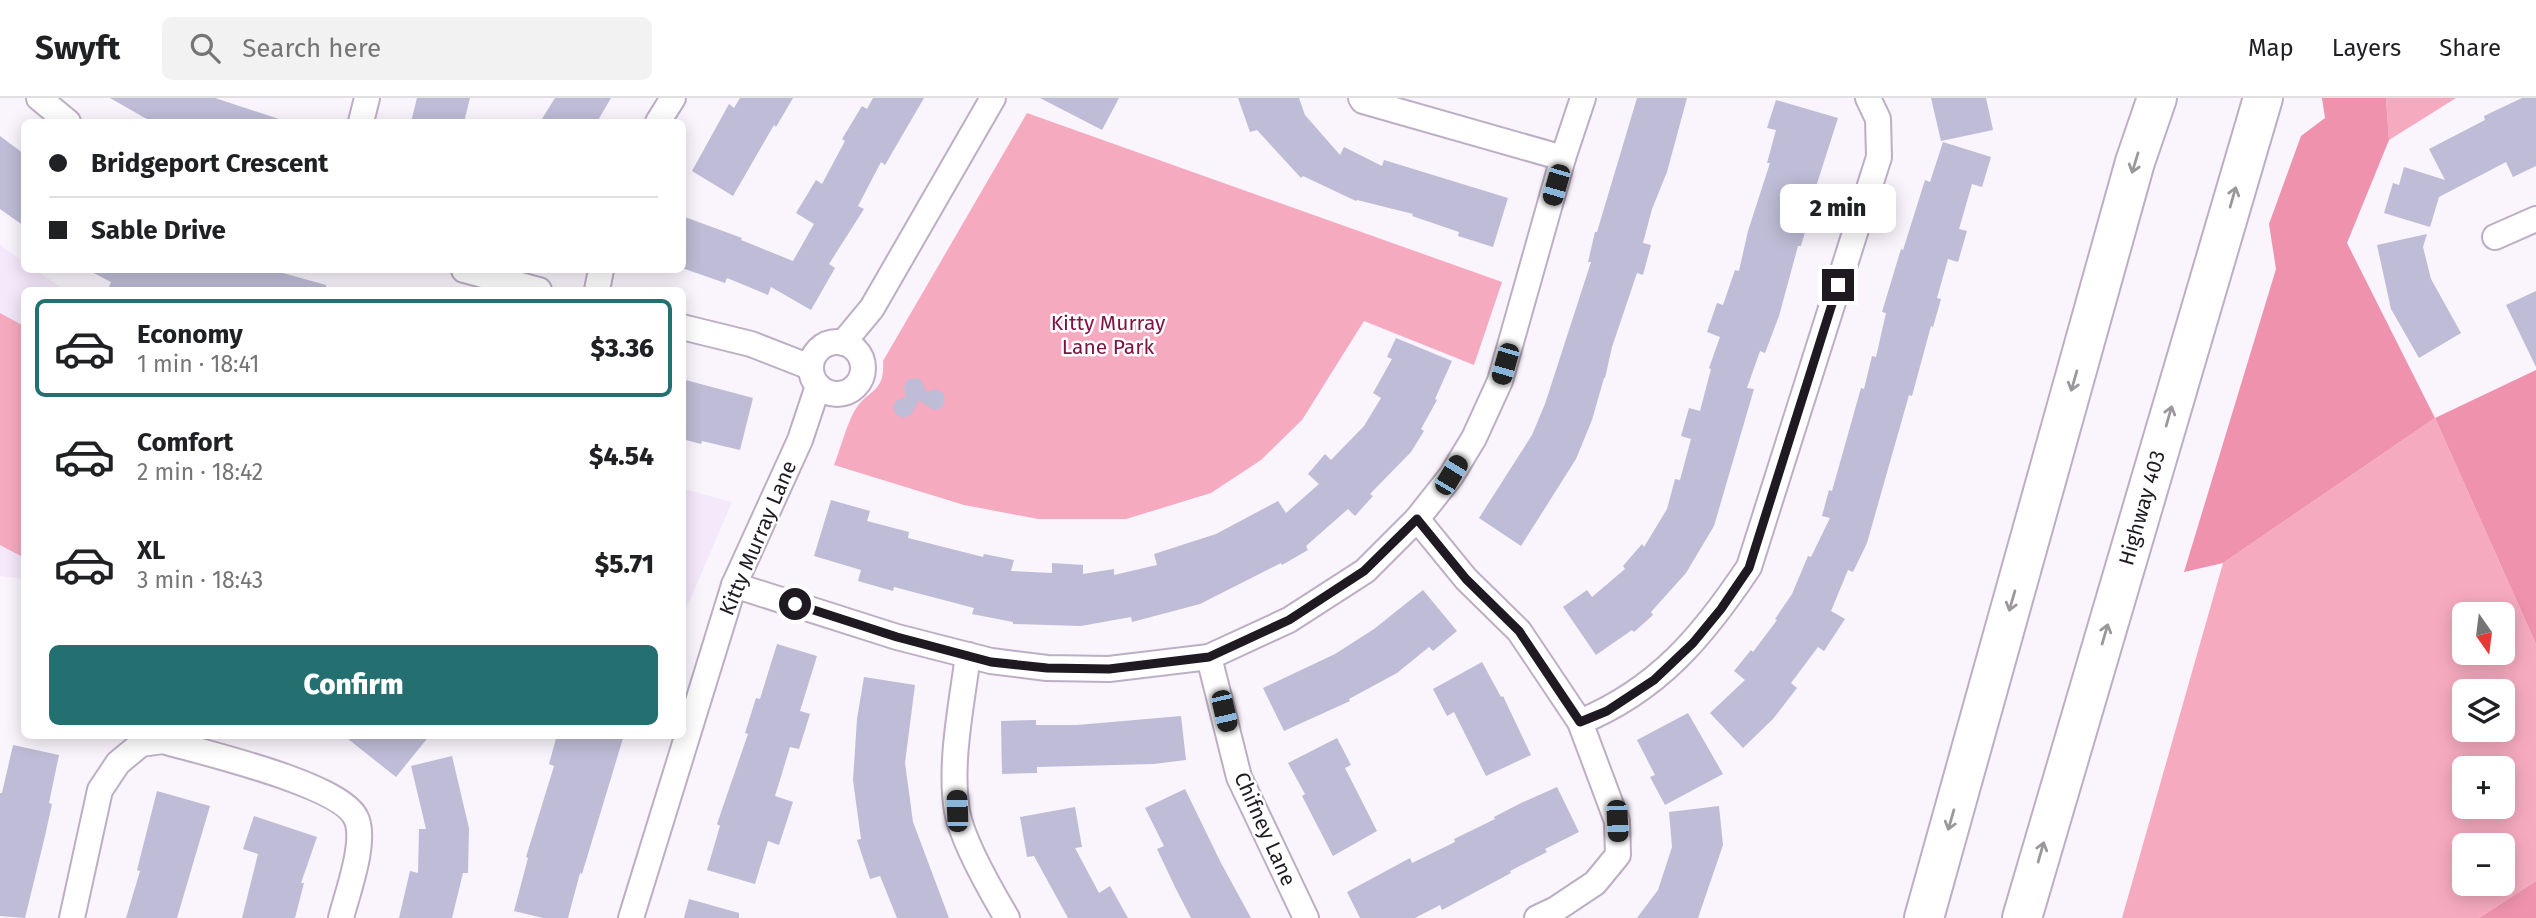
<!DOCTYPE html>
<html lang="en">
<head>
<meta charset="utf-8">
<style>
	:root { --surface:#fff; --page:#f2f2f2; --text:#202124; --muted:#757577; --line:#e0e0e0; --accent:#246f6f }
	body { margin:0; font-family:"Fira Sans",sans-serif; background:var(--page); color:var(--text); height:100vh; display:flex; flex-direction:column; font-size:26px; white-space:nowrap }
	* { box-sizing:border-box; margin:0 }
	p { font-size:23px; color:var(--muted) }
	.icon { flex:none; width:38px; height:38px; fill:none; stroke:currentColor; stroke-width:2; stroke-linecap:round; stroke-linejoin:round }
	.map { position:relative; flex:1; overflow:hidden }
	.panel { position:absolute; left:21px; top:189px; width:665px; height:452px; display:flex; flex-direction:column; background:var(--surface); border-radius:10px; box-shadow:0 4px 18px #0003 }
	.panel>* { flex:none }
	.hud { position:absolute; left:21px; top:21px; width:665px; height:154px; border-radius:10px; box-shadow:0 4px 18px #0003; display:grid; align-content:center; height:154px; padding:0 28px; background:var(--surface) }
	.needle { width:46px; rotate:166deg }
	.controls { position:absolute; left:2452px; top:504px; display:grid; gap:14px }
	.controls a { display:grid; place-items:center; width:63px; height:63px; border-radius:10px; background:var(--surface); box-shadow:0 4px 18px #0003; font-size:35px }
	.end { position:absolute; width:32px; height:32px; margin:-16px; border:9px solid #1f1922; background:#fff; box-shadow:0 0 0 4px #fff }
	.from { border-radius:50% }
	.bubble { position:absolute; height:49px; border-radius:10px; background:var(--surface); box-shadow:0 4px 18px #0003; font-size:23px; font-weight:800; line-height:49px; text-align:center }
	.car { position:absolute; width:21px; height:42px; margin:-21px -10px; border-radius:9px; box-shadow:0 0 5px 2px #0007; background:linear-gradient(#222 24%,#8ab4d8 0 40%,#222 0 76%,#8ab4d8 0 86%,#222 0) }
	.hud b { display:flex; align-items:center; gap:24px; height:66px; font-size:26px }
	.hud b+b { border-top:2px solid var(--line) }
	.hud i { width:18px; height:18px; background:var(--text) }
	ul { padding:12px 0 0; list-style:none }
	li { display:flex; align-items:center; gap:21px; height:98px; margin:0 14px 10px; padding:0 14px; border:4px solid transparent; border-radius:10px }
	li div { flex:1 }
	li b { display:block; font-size:26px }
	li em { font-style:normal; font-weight:800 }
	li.selected { border-color:var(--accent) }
	li>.icon { width:63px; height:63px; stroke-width:1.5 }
	.button { display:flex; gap:14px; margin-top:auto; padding:14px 28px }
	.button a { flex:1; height:80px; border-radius:10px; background:var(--accent); color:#fff; font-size:28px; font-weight:800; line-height:80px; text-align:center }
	header { display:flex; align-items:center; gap:42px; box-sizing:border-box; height:98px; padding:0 35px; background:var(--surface); border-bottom:2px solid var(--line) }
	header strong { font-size:33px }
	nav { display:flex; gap:38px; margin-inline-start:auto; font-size:24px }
	.search { width:490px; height:63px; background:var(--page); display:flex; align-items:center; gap:18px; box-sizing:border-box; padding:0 24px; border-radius:10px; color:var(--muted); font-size:26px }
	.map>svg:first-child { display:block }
	.built { fill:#f4e8fb }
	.green { fill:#f6aac0; fill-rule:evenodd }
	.forest { fill:#ee92ad }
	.building { fill:#bebcd6 }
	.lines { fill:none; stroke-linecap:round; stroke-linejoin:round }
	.street-casing { stroke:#bdaec5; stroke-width:28 }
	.highway-casing { stroke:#bdaec5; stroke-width:42 }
	.street { stroke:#fff; stroke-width:24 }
	.highway { stroke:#fff; stroke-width:38 }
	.oneway { stroke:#9a989c }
	.route { stroke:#1f1922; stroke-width:9 }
	.labels { text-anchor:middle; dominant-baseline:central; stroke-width:5; stroke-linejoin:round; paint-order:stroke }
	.park-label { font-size:21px; fill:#7f1242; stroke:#fff }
	.street-label { font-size:21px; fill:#1f1922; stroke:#fff }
</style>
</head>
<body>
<header>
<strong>Swyft</strong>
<div class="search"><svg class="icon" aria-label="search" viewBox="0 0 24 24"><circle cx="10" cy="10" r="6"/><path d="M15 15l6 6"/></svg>Search here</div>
<nav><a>Map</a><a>Layers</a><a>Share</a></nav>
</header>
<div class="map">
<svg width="2536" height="820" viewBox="0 0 2536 820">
	<rect width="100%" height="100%" fill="#faf4fd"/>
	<g class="built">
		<polygon points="0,147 24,164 24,172 35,172 65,192 24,192 24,481 0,478"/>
		<polygon points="683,391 732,404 683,518 682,391"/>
	</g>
	<g class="green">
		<polygon points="2386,0 2456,0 2389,42"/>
		<path d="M1027,15l475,169 -28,83 -110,-44 -62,99 -41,40 -50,33 -85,26h-88l-74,-14 -130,-40c6,-14 14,-46 23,-58 13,-18 28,-15 26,-46z"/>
		<polygon points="0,215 24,228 24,450 21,458 0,447"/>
		<path d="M2435,320l101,226v237l-57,37h-357l101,-355zM2464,516h38v39h-38zM2464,593h38v39h-38zM2464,670h38v39h-38zM2464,747h38v39h-38z"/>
	</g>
	<g class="forest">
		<polygon points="2322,0 2386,0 2389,42 2347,145 2435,320 2536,272 2536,546 2435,320 2223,465 2184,474 2276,171 2269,126 2301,38 2325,20"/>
		<polygon points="2536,783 2536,820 2479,820"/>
	</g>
	<g class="building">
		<polygon points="110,0 215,0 282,22 281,24 152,24"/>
		<polygon points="417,0 470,0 464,24 411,24"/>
		<polygon points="555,0 611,0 597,24 540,24"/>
		<polygon points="740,0 793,0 776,29 774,27 733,98 692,73 729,6 734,10"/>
		<polygon points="873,0 924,0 885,67 881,64 858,108 864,111 829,166 835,170 811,212 771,189 768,197 727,180 725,185 682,170 682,118 742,140 741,142 793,163 814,126 796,115 816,82 822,86 845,43 842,41 862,8 867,11"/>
		<polygon points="1040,0 1119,0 1102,32"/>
		<polygon points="1238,0 1299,0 1305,17 1340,57 1344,49 1382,68 1384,62 1508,100 1493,149 1458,138 1459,134 1412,118 1413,116 1357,102 1356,103 1303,78 1301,80 1257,32 1250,34"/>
		<polygon points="1637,0 1687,0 1667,74 1652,111 1643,145 1651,147 1643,177 1637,175 1612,249 1605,280 1604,280 1592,322 1576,361 1521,448 1479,420 1532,337 1545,306 1591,164 1588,164 1595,134 1597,134"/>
		<polygon points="1931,0 1986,0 1993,32 1941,43"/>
		<polygon points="2522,0 2536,0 2536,68 2513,79 2506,64 2439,99 2430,129 2384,115 2393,85 2399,87 2404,69 2445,82 2429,51 2485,22 2484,18"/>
		<polygon points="1776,2 1838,20 1806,120 1809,120 1801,148 1798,148 1779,218 1765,255 1760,253 1747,290 1754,291 1714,428 1686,475 1651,514 1653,517 1634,534 1632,532 1596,557 1563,509 1587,492 1592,499 1625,471 1623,468 1642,446 1644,449 1667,411 1675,381 1680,382 1691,341 1681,338 1689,310 1700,313 1711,271 1709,270 1720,239 1707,234 1717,205 1723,207 1735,172 1739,173 1748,133 1770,65 1767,65 1776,32 1767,30"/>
		<polygon points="0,38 24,56 24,128 0,111"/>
		<polygon points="1943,44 1991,59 1982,89 1972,86 1959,131 1967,133 1958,164 1948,161 1937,200 1941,201 1933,229 1931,228 1912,298 1909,297 1867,445 1853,474 1848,472 1831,513 1845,521 1824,553 1818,549 1791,585 1797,590 1773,621 1743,650 1710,615 1745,582 1734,573 1751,552 1753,554 1777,522 1775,521 1792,496 1808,458 1811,459 1830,420 1822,418 1829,392 1832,393 1861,290 1864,291 1872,258 1876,259 1886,215 1882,214 1901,151 1903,152 1925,82 1930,84"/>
		<polygon points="2427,136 2423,149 2431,181 2461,235 2419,260 2391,211 2377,147"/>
		<polygon points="88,172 272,172 326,187 326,192 117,192 109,189 111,184"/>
		<polygon points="2536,193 2536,269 2506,207"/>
		<polygon points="1396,240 1452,263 1435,301 1437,302 1421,331 1424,333 1411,354 1370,396 1373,398 1355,418 1348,411 1306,448 1308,452 1282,467 1281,465 1200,506 1132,524 1131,519 1081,528 1013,526 1013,524 972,516 974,510 894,489 893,493 858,483 861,472 814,458 831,402 870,413 867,423 909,434 908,440 983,459 984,456 1014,462 1011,473 1052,475 1052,465 1083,467 1083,476 1114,471 1114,477 1157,467 1154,456 1216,436 1278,403 1286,415 1319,386 1308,376 1325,356 1331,362 1364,328 1381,300 1373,295 1392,261 1387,259"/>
		<polygon points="916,280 922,283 926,294 936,291 943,295 945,302 942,310 933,312 919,302 911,317 902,320 895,315 893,308 897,302 906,299 904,289 907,282"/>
		<polygon points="682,281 753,300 740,352 702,343 701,346 682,341"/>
		<polygon points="1423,492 1457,533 1433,553 1429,549 1397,575 1349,601 1350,603 1284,633 1263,590 1335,556 1374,531"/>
		<polygon points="777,546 817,558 800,613 810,616 799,651 790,649 775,698 793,704 779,747 768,743 755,786 707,772 720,728 717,726 748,636 745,635 756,600 760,601"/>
		<polygon points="1482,564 1501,599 1503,598 1531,657 1486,678 1454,614 1447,618 1433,591"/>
		<polygon points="864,579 915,587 905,665 913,724 949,820 897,820 880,778 870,781 857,742 861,741 853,682 857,621"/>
		<polygon points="1688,615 1723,676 1665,707 1650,679 1655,677 1637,642"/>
		<polygon points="1181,618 1186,662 1154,666 1037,669 1037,675 1002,676 1001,623 1036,622 1036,627 1077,627"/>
		<polygon points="343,637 430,637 396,679"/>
		<polygon points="557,637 624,637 582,776 580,775 568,820 543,820 514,813 528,760 526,759 554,668 549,666"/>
		<polygon points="1337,640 1351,667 1345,670 1377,733 1333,758 1302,698 1305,696 1288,665"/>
		<polygon points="13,647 59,657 49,705 52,706 45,738 25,820 0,818 0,695 2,695"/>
		<polygon points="452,658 469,730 468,775 463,775 452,820 399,820 410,773 418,775 419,731 426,731 411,668"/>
		<polygon points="1557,689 1579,734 1545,751 1547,754 1510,773 1511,775 1442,812 1440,807 1415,820 1360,820 1347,794 1410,760 1412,765 1455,744 1454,741 1495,721 1494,719 1521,705"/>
		<polygon points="1185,691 1221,765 1251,820 1191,820 1175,789 1157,751 1164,748 1145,710"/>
		<polygon points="157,693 210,708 177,820 126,820 140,773 137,772"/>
		<polygon points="1719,708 1723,747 1698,820 1637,820 1658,792 1672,749 1669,714"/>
		<polygon points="1075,709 1082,749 1075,750 1099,795 1110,788 1128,820 1068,820 1034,758 1027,759 1020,719"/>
		<polygon points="254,718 317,739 301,785 304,785 295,820 242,820 258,756 243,751"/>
		<polygon points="689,801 739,815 739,820 684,820"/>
	</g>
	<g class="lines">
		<defs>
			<g id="street">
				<polyline points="39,0 68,24"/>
				<polyline points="1361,0 1363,3 1563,60"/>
				<polyline points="361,24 367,0"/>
				<polyline points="658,24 673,0"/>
				<polyline points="2495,139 2536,121"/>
				<polyline points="464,172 539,192"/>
				<polyline points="597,192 601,172"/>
				<polyline points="682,229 751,246 810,269"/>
				<circle cx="837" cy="270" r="26"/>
				<polyline points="843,245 872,210 993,0"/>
				<polyline points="1417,421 1466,481 1519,533 1580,624 1617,723 1618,757 1595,785 1556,811 1537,820"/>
				<polyline points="734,487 897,539 991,563 1047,570 1109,571 1209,559 1289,522 1365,473 1417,421 1451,378 1474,340 1500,283 1563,60 1583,0"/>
				<path d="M968,557c-6,48 -19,108 -11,156 5,29 34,80 50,107"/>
				<polyline points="1209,559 1239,679 1306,820"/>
				<path d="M1580,624c78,-32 123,-86 169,-155l130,-410 -1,-38 -10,-21"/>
				<path d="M72,820l28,-128 18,-27 23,-19 22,-3c38,11 178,43 193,77 11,23 -9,76 -15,100"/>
				<polyline points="631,820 734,487 800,342 818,288"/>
			</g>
			<g id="highway">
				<polyline points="1924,820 2135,64 2157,0"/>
				<polyline points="2022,820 2263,0"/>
			</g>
		</defs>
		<use href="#street" class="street-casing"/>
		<use href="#highway" class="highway-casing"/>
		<use href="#street" class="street"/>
		<use href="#highway" class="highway"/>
	</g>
	<defs><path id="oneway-shaft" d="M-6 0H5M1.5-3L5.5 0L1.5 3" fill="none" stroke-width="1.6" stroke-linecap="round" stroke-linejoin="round" transform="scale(1.75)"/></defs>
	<g class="oneway">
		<use href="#oneway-shaft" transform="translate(2135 65) rotate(107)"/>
		<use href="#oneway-shaft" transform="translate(2233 99) rotate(-74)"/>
		<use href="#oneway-shaft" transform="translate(2074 283) rotate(106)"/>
		<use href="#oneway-shaft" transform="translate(2169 318) rotate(-74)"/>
		<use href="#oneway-shaft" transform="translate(2012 503) rotate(106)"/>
		<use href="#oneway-shaft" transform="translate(2105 536) rotate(-74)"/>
		<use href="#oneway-shaft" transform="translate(1951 722) rotate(106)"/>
		<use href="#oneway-shaft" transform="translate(2041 754) rotate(-74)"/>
	</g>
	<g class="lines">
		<polyline class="route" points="795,506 897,539 991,564 1047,570 1109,571 1209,559 1289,522 1364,473 1417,421 1466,481 1519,533 1580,624 1607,613 1654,582 1693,545 1721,511 1749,470 1838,187"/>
	</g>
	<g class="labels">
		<g class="park-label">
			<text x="1108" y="225">Kitty Murray<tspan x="1108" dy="24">Lane Park</tspan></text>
		</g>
		<g class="street-label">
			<text transform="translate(2142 410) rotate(-74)">Highway 403</text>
			<text transform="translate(758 440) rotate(-67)">Kitty Murray Lane</text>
			<text transform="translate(1265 731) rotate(66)">Chifney Lane</text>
		</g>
	</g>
</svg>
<div class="controls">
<a><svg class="needle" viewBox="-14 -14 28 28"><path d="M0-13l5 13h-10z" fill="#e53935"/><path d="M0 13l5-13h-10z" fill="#757577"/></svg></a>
<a><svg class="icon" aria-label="layers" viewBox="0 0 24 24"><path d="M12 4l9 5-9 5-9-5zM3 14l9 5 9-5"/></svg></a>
<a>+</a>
<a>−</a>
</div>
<i class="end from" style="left:795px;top:506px"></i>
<i class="end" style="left:1838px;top:187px"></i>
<div class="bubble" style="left:1780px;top:86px;width:116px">2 min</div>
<i class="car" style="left:1556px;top:87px;rotate:196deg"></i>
<i class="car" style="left:1505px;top:266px;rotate:196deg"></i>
<i class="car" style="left:1451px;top:377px;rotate:31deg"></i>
<i class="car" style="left:1224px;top:613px;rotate:167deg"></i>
<i class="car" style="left:957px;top:713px;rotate:358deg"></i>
<i class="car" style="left:1617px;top:723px;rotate:177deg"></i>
<div class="hud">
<b><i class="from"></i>Bridgeport Crescent</b>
<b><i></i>Sable Drive</b>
</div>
<section class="panel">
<ul>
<li class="selected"><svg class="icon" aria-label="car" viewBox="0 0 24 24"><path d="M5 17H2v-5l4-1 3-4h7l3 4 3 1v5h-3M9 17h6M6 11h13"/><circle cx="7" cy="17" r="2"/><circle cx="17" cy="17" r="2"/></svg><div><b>Economy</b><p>1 min · 18:41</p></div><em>$3.36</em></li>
<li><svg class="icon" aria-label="car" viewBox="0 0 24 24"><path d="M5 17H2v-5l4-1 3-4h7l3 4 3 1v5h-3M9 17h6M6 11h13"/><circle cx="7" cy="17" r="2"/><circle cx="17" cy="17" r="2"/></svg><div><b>Comfort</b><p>2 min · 18:42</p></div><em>$4.54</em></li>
<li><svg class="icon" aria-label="car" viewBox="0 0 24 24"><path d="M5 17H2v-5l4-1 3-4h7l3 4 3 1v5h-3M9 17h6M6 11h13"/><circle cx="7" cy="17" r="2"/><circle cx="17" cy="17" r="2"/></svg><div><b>XL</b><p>3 min · 18:43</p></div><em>$5.71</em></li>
</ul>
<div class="button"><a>Confirm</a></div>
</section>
</div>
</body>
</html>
